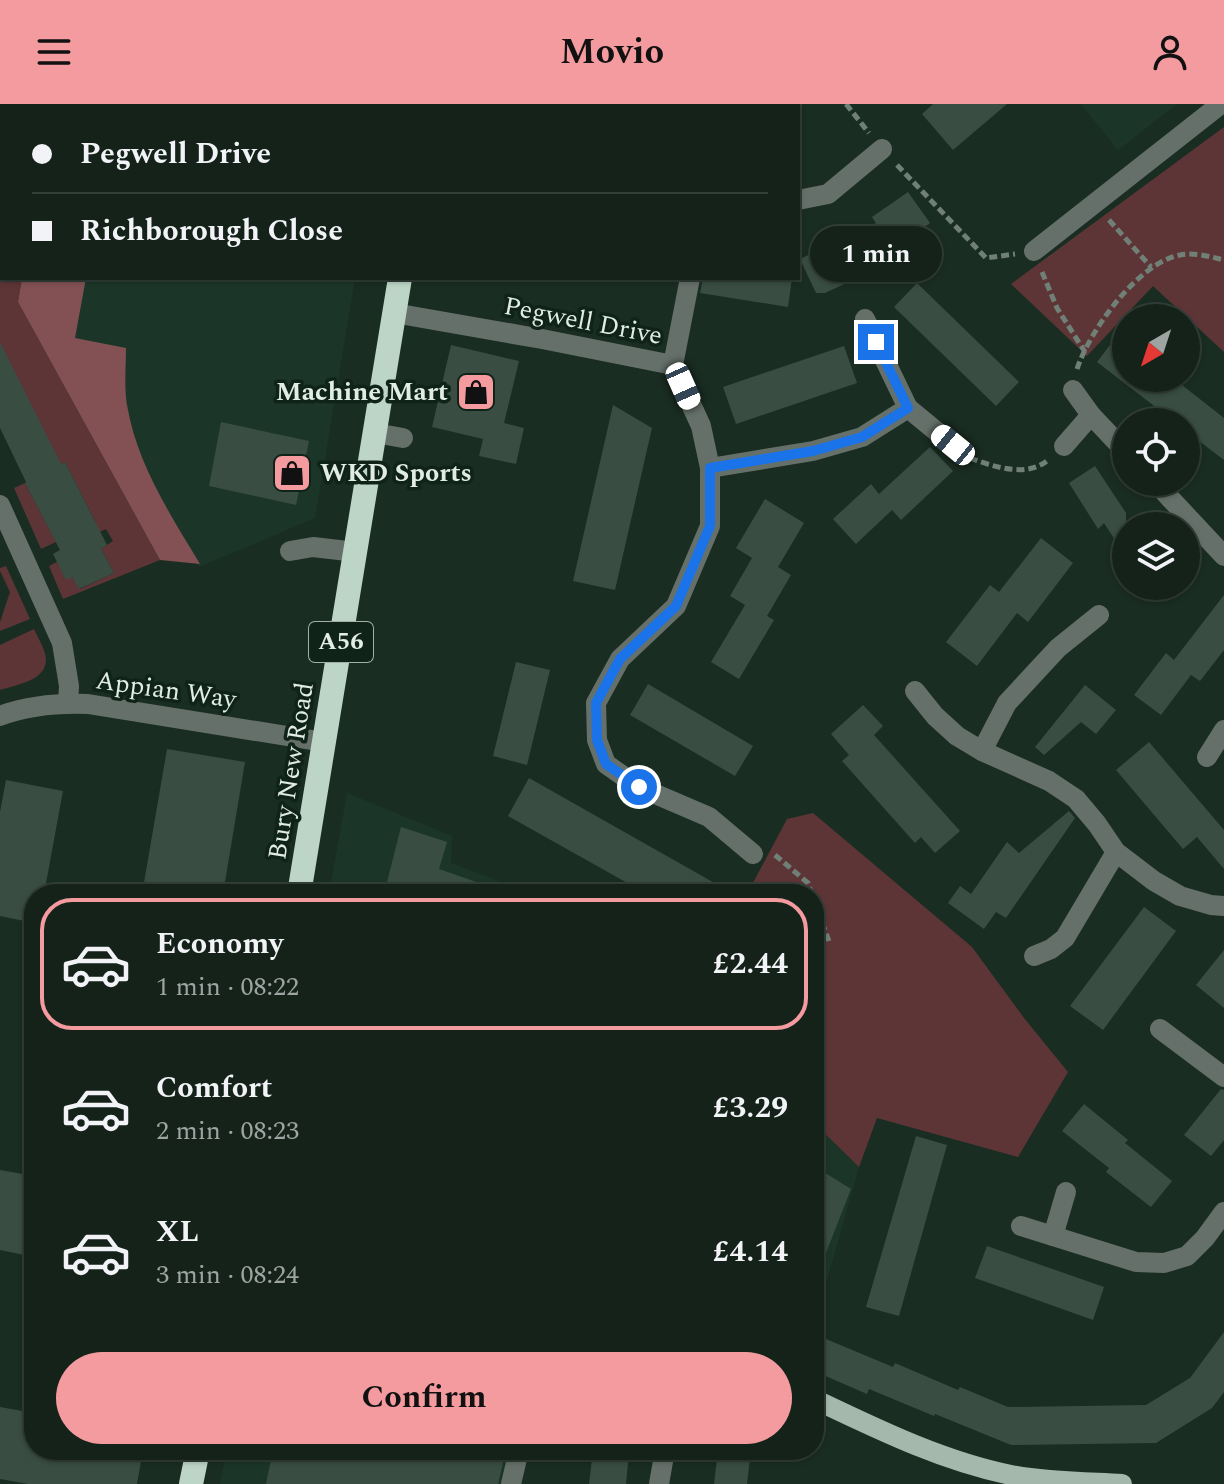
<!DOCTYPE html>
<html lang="en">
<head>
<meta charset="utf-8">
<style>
	:root { --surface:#14221a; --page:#1d2a23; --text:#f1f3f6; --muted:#9da4a2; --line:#333f39; --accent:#f49b9f }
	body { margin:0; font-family:Spectral,serif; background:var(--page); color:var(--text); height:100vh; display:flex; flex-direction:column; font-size:30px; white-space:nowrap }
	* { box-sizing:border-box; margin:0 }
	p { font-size:26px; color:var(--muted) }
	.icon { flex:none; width:44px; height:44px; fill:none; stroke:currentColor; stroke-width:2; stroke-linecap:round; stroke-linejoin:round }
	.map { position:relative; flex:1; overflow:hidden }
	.sheet { position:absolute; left:24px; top:780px; width:800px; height:576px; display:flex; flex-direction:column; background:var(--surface); border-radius:32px; box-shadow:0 2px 6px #0004,0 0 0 2px var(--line) }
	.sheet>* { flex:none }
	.top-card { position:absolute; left:0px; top:0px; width:800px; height:176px; box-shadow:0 2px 6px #0004,0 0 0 2px var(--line); display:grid; align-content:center; height:176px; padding:0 32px; background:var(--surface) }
	.needle { width:52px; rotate:219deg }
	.buttons { position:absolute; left:1112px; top:200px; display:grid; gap:16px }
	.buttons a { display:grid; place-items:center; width:88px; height:88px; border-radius:50%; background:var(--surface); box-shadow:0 2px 6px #0004,0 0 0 2px var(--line); font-size:40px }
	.end { position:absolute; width:36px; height:36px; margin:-18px; border:10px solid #1a73e8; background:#fff; box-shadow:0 0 0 4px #fff }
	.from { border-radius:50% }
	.bubble { position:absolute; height:56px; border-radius:28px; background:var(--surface); box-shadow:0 2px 6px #0004,0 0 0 2px var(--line); font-size:26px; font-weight:700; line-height:56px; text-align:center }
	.car { position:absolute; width:24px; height:48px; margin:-24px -12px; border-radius:10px; box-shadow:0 0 6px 2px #0007; background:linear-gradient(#fff 24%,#345 0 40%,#fff 0 76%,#345 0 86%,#fff 0) }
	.top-card b { display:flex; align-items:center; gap:28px; height:76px; font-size:30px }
	.top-card b+b { border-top:2px solid var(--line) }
	.top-card i { width:20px; height:20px; background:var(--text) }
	ul { padding:14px 0 0; list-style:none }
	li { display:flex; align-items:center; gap:24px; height:132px; margin:0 16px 12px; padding:0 16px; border:4px solid transparent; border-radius:32px }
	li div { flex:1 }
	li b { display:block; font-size:30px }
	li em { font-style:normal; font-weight:700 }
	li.selected { border-color:var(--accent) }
	li>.icon { width:72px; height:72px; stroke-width:1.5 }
	.button { display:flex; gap:16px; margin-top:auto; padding:16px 32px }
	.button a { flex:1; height:92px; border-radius:48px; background:var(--accent); color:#111; font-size:32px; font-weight:700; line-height:92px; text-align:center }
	header { display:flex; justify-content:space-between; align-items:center; height:104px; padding:0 32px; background:var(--accent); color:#111; font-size:36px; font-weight:700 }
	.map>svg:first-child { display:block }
	.built { fill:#1b3628 }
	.green { fill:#5d3537 }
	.forest { fill:#835153 }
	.building { fill:#394d42 }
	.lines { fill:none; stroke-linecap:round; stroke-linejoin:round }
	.path { stroke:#708077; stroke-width:5; stroke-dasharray:8 4; stroke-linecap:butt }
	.minor { stroke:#66706a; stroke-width:20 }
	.major { stroke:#a5b8ac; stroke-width:20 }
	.highway { stroke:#bdd5c7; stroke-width:24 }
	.route { stroke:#1a73e8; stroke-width:10 }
	.labels { text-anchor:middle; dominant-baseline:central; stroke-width:7; stroke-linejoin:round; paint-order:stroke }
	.shield { fill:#102319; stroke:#a2b0a8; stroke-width:2 }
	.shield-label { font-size:24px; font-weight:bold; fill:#e0ece5 }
	.street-label { font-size:26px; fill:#e0ece5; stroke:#102319 }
	.poi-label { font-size:26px; font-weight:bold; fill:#e0ece5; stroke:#102319; text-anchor:end }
</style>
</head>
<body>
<header><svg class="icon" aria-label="menu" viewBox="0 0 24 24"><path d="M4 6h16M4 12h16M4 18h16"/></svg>Movio<svg class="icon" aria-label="person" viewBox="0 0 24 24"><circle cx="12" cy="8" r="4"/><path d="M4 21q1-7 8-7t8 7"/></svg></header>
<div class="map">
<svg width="1224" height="1380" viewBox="0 0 1224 1380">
	<rect width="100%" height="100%" fill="#1a2d22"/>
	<g class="built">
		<polygon points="1081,0 1177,0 1118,46"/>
		<polygon points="82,174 355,174 315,414 199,463 157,392 73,235"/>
		<polygon points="347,689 452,732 451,759 496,776 521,790 329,790"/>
		<polygon points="814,1019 859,1063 825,1183 814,1204"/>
		<polygon points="227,1346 510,1346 503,1380 220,1380"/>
	</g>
	<g class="green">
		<polygon points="1224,23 1224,248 1153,182 1087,252 1011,180"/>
		<polygon points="0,117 2,117 2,174 22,174 18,198 160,456 63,495 49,462 57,458 72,473 80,485 114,469 101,445 113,437 106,425 82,436 95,417 65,358 53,364 4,272 13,265 0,244"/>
		<polygon points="25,379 56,438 41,445 14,384"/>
		<polygon points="6,462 30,515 0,527 0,518 10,488 0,467 0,464"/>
		<path d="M34,525c4,9 12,21 12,31 0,21 -31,25 -46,30v-45z"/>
		<polygon points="813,709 972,843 1024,914 1068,968 1018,1053 877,1014 859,1063 814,1019 814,790 747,790 787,715"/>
	</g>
	<path class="forest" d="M22,174h64l-11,60 51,10c0,18 -2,39 1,57 10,59 43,109 73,159l-40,-4 -142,-258z"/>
	<g class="building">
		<polygon points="933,0 1007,0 953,46 922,10"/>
		<polygon points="908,88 930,119 873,160 875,166 825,189 816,189 800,155 876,119 872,113"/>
		<polygon points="703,174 792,174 788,203 700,189"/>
		<polygon points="917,179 1019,278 996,302 894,203"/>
		<polygon points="1126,220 1126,274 1173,274 1224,314 1224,356 1186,327 1186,318 1175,318 1097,258"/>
		<polygon points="0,238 61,360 65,358 107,441 101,445 114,469 79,485 72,473 66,476 53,450 60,446 25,379 26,378 0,324"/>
		<polygon points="451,241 519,257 504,319 524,324 516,360 479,352 483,335 432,323"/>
		<polygon points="844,242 857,279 736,320 723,283"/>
		<polygon points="613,301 652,324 615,486 573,477"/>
		<polygon points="221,318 309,337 296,401 209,382"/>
		<polygon points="930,343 953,367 901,416 892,406 856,440 833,415 871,380 879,390"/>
		<polygon points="1095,362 1126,409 1126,453 1104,419 1098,425 1069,379"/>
		<polygon points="765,395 804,419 778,463 791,471 767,512 774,516 739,575 711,558 745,501 730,492 752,454 736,444"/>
		<polygon points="1041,434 1073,459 1028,518 1017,509 977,562 946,538 990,481 999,488"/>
		<polygon points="1224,491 1224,546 1200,577 1191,571 1161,611 1134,591 1166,549 1174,556"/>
		<polygon points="516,558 550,566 527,661 493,652"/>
		<polygon points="648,580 753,642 735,672 630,611"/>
		<polygon points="1085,581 1116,606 1096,630 1081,618 1044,651 1035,643"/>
		<polygon points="863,601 883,622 874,631 960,727 935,749 921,733 915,739 842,657 849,651 831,630"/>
		<polygon points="1149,638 1224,726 1224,765 1197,733 1183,745 1116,666"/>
		<polygon points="167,645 245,658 223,790 142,790"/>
		<polygon points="529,674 734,790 647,790 508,712"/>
		<polygon points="6,676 63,687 44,790 34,790 34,819 0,812 0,708"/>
		<polygon points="1069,707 1075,714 1006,814 996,808 984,825 948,799 960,782 971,790 1007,738 1019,749"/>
		<polygon points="401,723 447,738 439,765 502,787 501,790 384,790"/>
		<polygon points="1144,803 1176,827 1103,926 1070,902"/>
		<polygon points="1224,846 1224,904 1196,881"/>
		<polygon points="1221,985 1224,986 1224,1036 1211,1052 1184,1031"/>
		<polygon points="1084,1000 1128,1036 1125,1039 1172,1077 1151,1103 1106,1068 1109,1064 1062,1027"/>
		<polygon points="916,1032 947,1041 899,1212 866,1203"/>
		<polygon points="814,1062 851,1085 815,1177 814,1177"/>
		<polygon points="0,1066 34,1072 34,1153 0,1146"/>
		<polygon points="987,1142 1104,1183 1093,1216 975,1174"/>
		<polygon points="1224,1228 1224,1288 1212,1304 1156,1339 1011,1341 935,1310 934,1312 869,1285 867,1290 814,1267 814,1230 893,1263 895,1259 958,1286 960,1283 1008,1303 1146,1301 1190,1274"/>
		<polygon points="0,1303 34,1309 34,1346 143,1346 137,1380 28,1380 0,1375"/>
		<polygon points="273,1346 506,1346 498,1380 266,1380"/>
		<polygon points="593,1346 629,1348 626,1380 589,1380"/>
		<polygon points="718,1346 751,1346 747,1380 714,1380"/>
	</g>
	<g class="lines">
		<g class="path">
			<polyline points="846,0 869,29"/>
			<polyline points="897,61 986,154 1015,150"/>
			<polyline points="1109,116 1151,163"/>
			<polyline points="1042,168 1057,204 1085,248"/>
			<path d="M1077,265c13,-39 61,-106 103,-114 14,-3 31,2 44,5"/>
			<path d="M970,354c24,9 57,20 78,2"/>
			<polyline points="775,751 808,779 812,790"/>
			<polyline points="814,796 829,837"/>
		</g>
		<g class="minor">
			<polyline points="720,2 720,0"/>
			<polyline points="798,96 828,90 882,45"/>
			<polyline points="1034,147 1221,0"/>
			<polyline points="394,209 542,235 673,261 701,322 710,364 710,422 676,502 620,555 596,599 597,636 606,660 639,683 709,713 753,750"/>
			<polyline points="673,261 690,174"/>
			<polyline points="1073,286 1091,311 1126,348"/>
			<polyline points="908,304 953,341"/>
			<polyline points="375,329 403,334"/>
			<polyline points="1064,342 1091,311"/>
			<polyline points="710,364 813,347 862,333 908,304 865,215"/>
			<polyline points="1155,378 1224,452"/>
			<polyline points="0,401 62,539 69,582 68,599"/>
			<polyline points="290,447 313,443 356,448"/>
			<polyline points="915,587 935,612 957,632 982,647 1049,677 1076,695 1097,720 1116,748 1154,777 1180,792 1211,801 1224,802"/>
			<path d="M0,612c29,-11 58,-13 88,-12l236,38"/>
			<polyline points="982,647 1007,599 1058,544 1099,511"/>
			<polyline points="1207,653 1224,626"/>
			<polyline points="1034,852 1051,845 1065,834 1116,748"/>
			<polyline points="1160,925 1224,973"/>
			<polyline points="1021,1122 1136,1158 1164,1159 1187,1152 1205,1134 1224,1108"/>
			<polyline points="1053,1132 1066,1088"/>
			<polyline points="511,1380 519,1346"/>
			<polyline points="659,1380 665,1346"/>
		</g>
		<path class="major" d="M814,1295c63,30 128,62 197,76 37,7 74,7 111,9"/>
		<g class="highway">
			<polyline points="429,2 430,0"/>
			<polyline points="299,790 400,174"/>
			<polyline points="191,1380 198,1346"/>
		</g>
	</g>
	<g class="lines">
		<polyline class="route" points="639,683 606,660 597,636 596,599 620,555 676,502 710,422 710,364 813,347 862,333 908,304 876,238"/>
	</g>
	<defs>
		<symbol id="shop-square" viewBox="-11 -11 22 22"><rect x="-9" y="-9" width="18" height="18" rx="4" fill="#f49b9f" stroke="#102319"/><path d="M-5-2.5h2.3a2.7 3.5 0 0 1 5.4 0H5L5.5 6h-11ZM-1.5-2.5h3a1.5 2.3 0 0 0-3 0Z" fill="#111"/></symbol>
	</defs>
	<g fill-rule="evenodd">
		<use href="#shop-square" x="454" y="266" width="44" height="44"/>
		<use href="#shop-square" x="270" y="347" width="44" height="44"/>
	</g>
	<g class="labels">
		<rect class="shield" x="309" y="518" width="64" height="40" rx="6"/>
		<g class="shield-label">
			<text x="341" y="538">A56</text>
		</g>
		<g class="street-label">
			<text transform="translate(583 217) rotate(11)">Pegwell Drive</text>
			<text transform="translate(166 586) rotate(8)">Appian Way</text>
			<text transform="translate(291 667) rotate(-81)">Bury New Road</text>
		</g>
		<g class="poi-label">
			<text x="448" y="288">Machine Mart</text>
			<text x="320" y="369" text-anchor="start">WKD Sports</text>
		</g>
	</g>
</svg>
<div class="buttons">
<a><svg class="needle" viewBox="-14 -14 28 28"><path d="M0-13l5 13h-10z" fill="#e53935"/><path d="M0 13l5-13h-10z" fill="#9da4a2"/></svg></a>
<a><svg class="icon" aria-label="locate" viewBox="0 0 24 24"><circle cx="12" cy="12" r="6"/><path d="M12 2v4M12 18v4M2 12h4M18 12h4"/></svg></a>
<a><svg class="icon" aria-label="layers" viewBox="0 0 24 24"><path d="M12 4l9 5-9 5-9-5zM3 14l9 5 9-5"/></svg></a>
</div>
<i class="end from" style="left:639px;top:683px"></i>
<i class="end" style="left:876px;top:238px"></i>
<div class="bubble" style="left:810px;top:122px;width:132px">1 min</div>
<i class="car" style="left:683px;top:282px;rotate:156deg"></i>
<i class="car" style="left:953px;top:341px;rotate:309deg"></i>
<div class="top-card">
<b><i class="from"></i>Pegwell Drive</b>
<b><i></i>Richborough Close</b>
</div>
<section class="sheet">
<ul>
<li class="selected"><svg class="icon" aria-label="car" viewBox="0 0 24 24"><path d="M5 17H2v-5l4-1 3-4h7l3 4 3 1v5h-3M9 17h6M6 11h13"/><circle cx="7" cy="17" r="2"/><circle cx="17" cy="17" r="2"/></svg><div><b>Economy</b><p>1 min · 08:22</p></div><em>£2.44</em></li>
<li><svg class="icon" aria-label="car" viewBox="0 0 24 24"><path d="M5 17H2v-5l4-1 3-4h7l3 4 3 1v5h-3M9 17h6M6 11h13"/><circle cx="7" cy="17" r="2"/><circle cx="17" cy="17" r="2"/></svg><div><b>Comfort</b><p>2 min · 08:23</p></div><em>£3.29</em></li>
<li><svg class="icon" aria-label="car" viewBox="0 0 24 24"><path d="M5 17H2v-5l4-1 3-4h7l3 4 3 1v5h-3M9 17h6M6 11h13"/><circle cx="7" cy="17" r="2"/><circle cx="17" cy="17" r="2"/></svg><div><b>XL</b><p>3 min · 08:24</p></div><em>£4.14</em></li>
</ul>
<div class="button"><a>Confirm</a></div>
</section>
</div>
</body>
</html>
